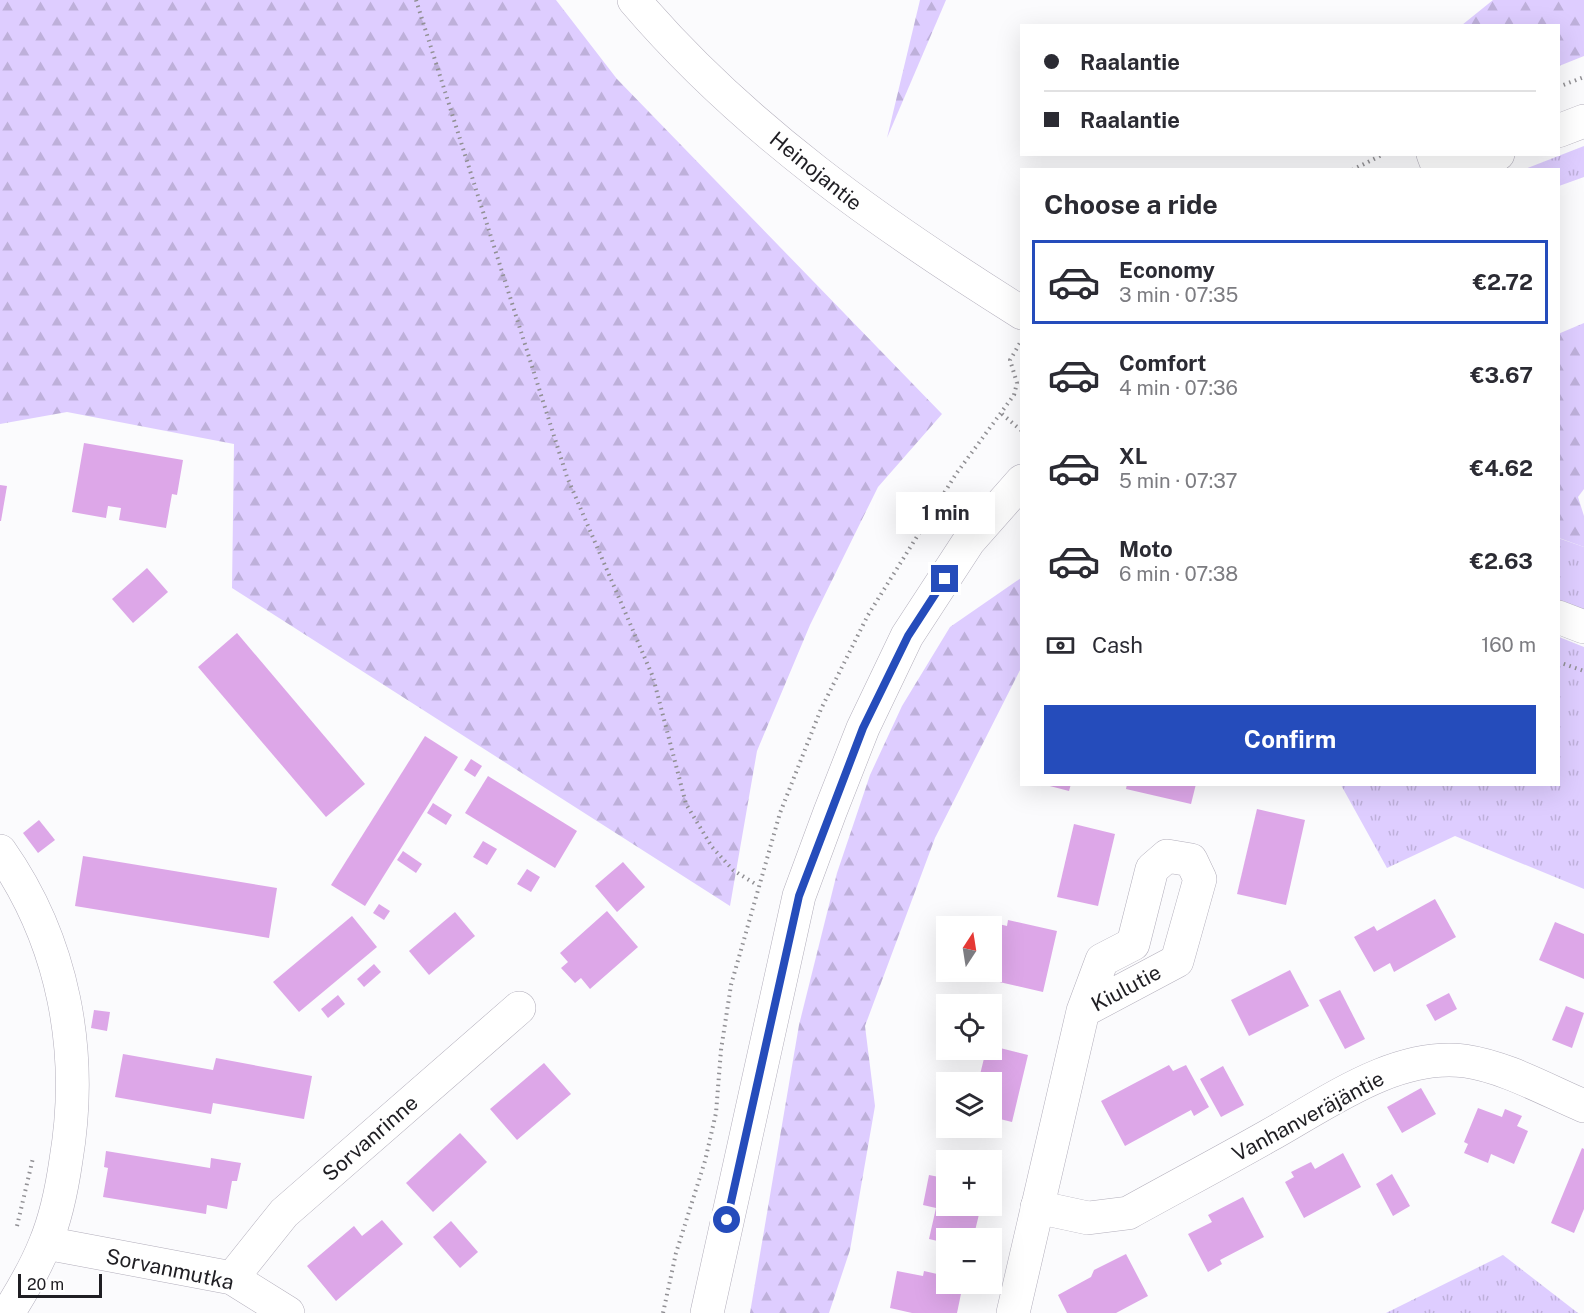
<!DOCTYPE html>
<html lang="en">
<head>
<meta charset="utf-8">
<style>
	:root { --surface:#fff; --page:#f2f2f3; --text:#2b2b33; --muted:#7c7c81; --line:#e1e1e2; --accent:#254cbb }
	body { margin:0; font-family:"Public Sans",sans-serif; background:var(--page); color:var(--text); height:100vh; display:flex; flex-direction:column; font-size:22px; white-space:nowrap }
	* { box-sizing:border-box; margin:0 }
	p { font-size:20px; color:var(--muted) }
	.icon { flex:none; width:33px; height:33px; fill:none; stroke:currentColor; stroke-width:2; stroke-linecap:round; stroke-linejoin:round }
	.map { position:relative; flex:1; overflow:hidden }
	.details { position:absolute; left:1020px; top:168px; width:540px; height:618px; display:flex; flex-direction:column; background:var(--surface); border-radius:0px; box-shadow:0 6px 24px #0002 }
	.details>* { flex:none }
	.guide { position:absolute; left:1020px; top:24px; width:540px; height:132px; border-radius:0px; box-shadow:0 6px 24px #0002; display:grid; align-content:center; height:132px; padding:0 24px; background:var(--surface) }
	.needle { width:39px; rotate:12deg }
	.fabs { position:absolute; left:936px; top:916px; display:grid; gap:12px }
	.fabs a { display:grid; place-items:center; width:66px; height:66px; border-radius:0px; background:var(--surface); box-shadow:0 6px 24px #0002; font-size:30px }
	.scale { position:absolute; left:18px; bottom:15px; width:84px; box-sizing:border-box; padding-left:6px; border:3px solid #1f1e23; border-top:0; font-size:16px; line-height:21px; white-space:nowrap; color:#1f1e23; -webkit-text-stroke:4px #fff; paint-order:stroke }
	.end { position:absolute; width:27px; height:27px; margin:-14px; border:8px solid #254cbb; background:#fff; box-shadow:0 0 0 3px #fff }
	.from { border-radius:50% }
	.bubble { position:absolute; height:42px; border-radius:0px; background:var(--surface); box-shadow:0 6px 24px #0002; font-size:20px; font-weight:700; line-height:42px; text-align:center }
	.guide b { display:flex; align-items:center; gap:21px; height:57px; font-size:22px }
	.guide b+b { border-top:2px solid var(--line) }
	.guide i { width:15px; height:15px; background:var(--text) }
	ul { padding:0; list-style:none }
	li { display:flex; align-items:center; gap:18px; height:84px; margin:0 12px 9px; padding:0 12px; border:3px solid transparent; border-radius:0px }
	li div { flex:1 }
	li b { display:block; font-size:22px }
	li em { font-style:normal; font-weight:700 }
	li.on { border-color:var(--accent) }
	li>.icon { width:54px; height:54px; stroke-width:1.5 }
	h2 { padding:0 24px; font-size:27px; line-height:72px }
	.pay { display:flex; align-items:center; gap:15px; height:66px; padding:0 24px; font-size:22px }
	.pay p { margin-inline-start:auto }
	.button { display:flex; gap:12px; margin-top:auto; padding:12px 24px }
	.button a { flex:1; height:69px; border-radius:0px; background:var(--accent); color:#fff; font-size:24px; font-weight:700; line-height:69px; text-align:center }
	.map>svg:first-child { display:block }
	.grass { fill:url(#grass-tufts) }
	.forest { fill:url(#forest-firs) }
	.building { fill:#dda7e8 }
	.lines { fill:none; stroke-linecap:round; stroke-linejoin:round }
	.minor-casing { stroke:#b2aebb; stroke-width:34 }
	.path { stroke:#919094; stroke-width:4; stroke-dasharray:1.5 4.5; stroke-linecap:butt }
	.minor { stroke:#fff; stroke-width:33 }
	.route { stroke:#254cbb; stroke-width:8 }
	.labels { text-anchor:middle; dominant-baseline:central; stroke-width:4.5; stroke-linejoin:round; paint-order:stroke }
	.street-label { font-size:21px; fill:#1f1e23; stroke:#fff }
</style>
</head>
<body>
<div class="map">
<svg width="1584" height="1313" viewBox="0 0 1584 1313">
	<defs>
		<pattern id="grass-tufts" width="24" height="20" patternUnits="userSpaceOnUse" patternTransform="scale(1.5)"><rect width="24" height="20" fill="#decdff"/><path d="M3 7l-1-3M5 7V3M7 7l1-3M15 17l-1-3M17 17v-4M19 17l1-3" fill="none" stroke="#beb0da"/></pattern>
		<pattern id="forest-firs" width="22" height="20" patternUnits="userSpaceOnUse" patternTransform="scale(1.5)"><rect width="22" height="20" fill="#decdff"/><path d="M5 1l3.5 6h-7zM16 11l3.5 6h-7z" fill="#beb0da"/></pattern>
	</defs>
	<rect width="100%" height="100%" fill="#fbfbfd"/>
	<g class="grass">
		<polygon points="1584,146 1584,177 1559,186 1558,170 1525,169"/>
		<polygon points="1558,538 1584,547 1584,610 1559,601"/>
		<polygon points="1559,637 1584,647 1584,889 1455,836 1387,868 1341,785 1558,784"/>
		<polygon points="1503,1255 1578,1313 1386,1313"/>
	</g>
	<g class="forest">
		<polygon points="0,0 556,0 617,79 942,414 878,487 810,625 757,751 730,906 232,588 234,444 67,412 0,424"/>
		<polygon points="920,0 946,0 887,138"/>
		<polygon points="1493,0 1584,0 1584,56 1559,66 1558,26 1462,25"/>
		<polygon points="1584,323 1584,489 1578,497 1584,516 1584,547 1559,538 1558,334"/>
		<polygon points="1021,578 1021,668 935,838 865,1026 875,1106 850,1250 829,1313 750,1313 799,1025 837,873 870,775 902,706 950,627"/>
	</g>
	<g class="building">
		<polygon points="84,443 183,460 177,495 172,494 166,528 119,520 121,508 108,506 106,518 72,512"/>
		<polygon points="0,485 7,486 1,521 0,521"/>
		<polygon points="147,568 168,592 133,623 112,599"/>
		<polygon points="237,633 365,784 326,817 198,667"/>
		<polygon points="425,736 458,757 365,906 331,885"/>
		<polygon points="471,759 482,766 475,777 464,770"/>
		<polygon points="488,776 577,831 555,868 465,813"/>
		<polygon points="1042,784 1071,784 1069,791"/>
		<polygon points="1127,784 1196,784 1191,804 1126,789"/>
		<polygon points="433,803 452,815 446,825 427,813"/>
		<polygon points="1257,809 1305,820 1286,905 1237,894"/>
		<polygon points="39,820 55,840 38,853 23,833"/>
		<polygon points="1074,824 1115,834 1098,906 1057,897"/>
		<polygon points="483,841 497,849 487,865 473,857"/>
		<polygon points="403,851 422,864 416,873 397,860"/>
		<polygon points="83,856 277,888 269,938 75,906"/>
		<polygon points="623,862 645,887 617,912 595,886"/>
		<polygon points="527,869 540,877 531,892 517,884"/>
		<polygon points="1435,899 1456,937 1394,972 1390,963 1374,972 1354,937 1374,926 1377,931"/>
		<polygon points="379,904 390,911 384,920 373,913"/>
		<polygon points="607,911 638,947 590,989 581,978 575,983 561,968 568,962 560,953"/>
		<polygon points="455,912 475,936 429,975 409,951"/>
		<polygon points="352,916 377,947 299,1012 273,982"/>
		<polygon points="982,920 1007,926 1008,920 1057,931 1043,992 995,981 1000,960 992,959 992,927 980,927"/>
		<polygon points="1555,922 1584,934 1584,979 1539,960"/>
		<polygon points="374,964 381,972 364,987 357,979"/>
		<polygon points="1290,970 1309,1006 1249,1036 1231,1000"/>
		<polygon points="1340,990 1365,1039 1345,1049 1319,1000"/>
		<polygon points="1449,993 1457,1009 1435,1021 1426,1005"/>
		<polygon points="338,995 345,1004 328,1018 321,1009"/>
		<polygon points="1566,1006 1584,1013 1572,1048 1552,1040"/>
		<polygon points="94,1010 110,1012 107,1031 91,1028"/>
		<polygon points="992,1046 1028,1055 1012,1122 992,1117 992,1083 978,1083 986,1050 992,1050"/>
		<polygon points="123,1054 213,1070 216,1058 312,1076 304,1119 213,1103 211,1114 115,1097"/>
		<polygon points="544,1063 571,1094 517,1140 490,1109"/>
		<polygon points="1169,1065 1173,1071 1186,1065 1209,1107 1194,1116 1191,1110 1125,1146 1101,1101"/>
		<polygon points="1223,1066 1244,1105 1221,1117 1200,1079"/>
		<polygon points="1421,1088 1436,1114 1402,1133 1387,1107"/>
		<polygon points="1478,1108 1502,1117 1505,1109 1522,1116 1517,1126 1528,1131 1514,1164 1491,1154 1488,1163 1464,1153 1468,1144 1464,1142"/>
		<polygon points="460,1133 487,1162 433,1212 406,1183"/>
		<polygon points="1582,1148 1584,1149 1584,1209 1574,1233 1551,1223"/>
		<polygon points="106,1151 210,1168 211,1158 241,1163 237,1181 232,1181 227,1209 207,1205 206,1214 103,1197 108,1168 104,1167"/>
		<polygon points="1343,1153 1361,1187 1304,1218 1285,1182 1294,1177 1291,1172 1311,1162 1315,1169"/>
		<polygon points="946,1173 946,1206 981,1206 973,1239 946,1239 946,1243 929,1239 936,1208 923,1205 929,1175 944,1178"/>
		<polygon points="1392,1174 1410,1206 1393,1216 1376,1184"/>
		<polygon points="1243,1197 1264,1237 1220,1260 1222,1264 1208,1272 1188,1234 1212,1222 1208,1215"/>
		<polygon points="382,1220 403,1244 336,1301 307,1266 354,1226 362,1236"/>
		<polygon points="451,1221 478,1252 460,1268 433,1237"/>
		<polygon points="1126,1254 1148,1296 1116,1313 1067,1313 1058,1295 1091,1277 1094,1270"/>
		<polygon points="897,1271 923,1276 924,1271 946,1276 946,1284 963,1284 957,1313 912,1313 890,1308"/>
	</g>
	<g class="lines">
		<defs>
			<g id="minor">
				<path d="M634,0c109,128 246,224 388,313"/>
				<polyline points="1558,131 1584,121"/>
				<polyline points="1433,154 1439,170"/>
				<polyline points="1460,170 1498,154"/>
				<polyline points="1558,617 1584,627"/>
				<path d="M0,851c64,91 84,201 66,309 -4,28 -10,58 -21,84 -10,25 -23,47 -37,69"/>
				<path d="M1037,1207l51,11 40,-5c47,-26 94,-51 140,-77 58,-32 127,-84 197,-75 41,6 81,29 119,45"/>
				<polyline points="46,1243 232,1278 288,1313"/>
				<polyline points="232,1278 284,1213 519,1008"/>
				<polyline points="707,1313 799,896 830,812 863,728 907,636 969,541 1022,481"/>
				<polyline points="1013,1313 1083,1011 1102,960 1133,944 1152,869 1167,856 1191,860 1200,879 1177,961 1083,1011"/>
			</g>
		</defs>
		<use href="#minor" class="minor-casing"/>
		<g class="path">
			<polyline points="416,0 567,477 653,677 686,804 712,847 733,870 757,885"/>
			<polyline points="1558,87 1584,77"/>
			<polyline points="1352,170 1384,154"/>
			<polyline points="1002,414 1022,431"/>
			<polyline points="1558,662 1584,671"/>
			<polyline points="17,1226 33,1158"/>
			<polyline points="663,1313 676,1253 705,1161 716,1113 721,1050 731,985 780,813 821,709 868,615 956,474 1014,395 1017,383 1010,360 1020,343"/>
		</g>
		<use href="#minor" class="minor"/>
	</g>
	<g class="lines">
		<polyline class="route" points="727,1220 799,896 863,728 908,636 945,579"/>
	</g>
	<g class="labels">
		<g class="street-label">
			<text transform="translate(816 171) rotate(39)">Heinojantie</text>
			<text transform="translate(1126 988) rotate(-28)">Kiulutie</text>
			<text transform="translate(1308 1116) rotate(-28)">Vanhanveräjäntie</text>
			<text transform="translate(370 1138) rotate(-41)">Sorvanrinne</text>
			<text transform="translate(170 1269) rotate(12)">Sorvanmutka</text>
		</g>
	</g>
</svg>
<div class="fabs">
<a><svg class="needle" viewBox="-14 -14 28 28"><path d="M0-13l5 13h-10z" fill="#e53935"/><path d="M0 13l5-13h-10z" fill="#7c7c81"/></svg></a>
<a><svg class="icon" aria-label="locate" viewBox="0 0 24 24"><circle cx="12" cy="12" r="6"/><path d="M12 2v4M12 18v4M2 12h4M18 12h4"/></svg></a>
<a><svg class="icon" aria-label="layers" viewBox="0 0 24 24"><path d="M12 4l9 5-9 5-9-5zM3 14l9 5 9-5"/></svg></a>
<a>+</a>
<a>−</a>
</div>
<div class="scale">20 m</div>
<i class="end from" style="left:727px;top:1220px"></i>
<i class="end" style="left:945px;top:579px"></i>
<div class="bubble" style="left:896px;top:492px;width:99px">1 min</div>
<div class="guide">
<b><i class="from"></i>Raalantie</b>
<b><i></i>Raalantie</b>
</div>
<section class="details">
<h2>Choose a ride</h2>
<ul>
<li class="on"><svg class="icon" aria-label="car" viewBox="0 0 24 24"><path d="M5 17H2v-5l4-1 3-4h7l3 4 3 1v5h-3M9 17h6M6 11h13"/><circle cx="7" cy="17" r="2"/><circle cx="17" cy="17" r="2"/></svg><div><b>Economy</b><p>3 min · 07:35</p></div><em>€2.72</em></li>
<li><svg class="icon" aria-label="car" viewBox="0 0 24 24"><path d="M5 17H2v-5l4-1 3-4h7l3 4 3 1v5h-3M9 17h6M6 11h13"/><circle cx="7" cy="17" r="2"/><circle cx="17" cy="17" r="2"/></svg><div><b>Comfort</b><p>4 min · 07:36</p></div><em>€3.67</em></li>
<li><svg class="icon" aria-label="car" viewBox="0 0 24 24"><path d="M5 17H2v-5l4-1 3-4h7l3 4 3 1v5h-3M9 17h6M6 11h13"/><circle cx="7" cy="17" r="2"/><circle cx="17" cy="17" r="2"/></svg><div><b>XL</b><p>5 min · 07:37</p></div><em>€4.62</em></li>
<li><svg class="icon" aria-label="car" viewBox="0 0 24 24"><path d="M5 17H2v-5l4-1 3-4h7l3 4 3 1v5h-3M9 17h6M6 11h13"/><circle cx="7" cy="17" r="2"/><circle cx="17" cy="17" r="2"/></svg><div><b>Moto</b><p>6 min · 07:38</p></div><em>€2.63</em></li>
</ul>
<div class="pay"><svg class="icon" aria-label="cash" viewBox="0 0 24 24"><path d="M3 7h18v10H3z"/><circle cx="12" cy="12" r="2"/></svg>Cash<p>160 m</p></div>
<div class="button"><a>Confirm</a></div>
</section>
</div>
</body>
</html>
